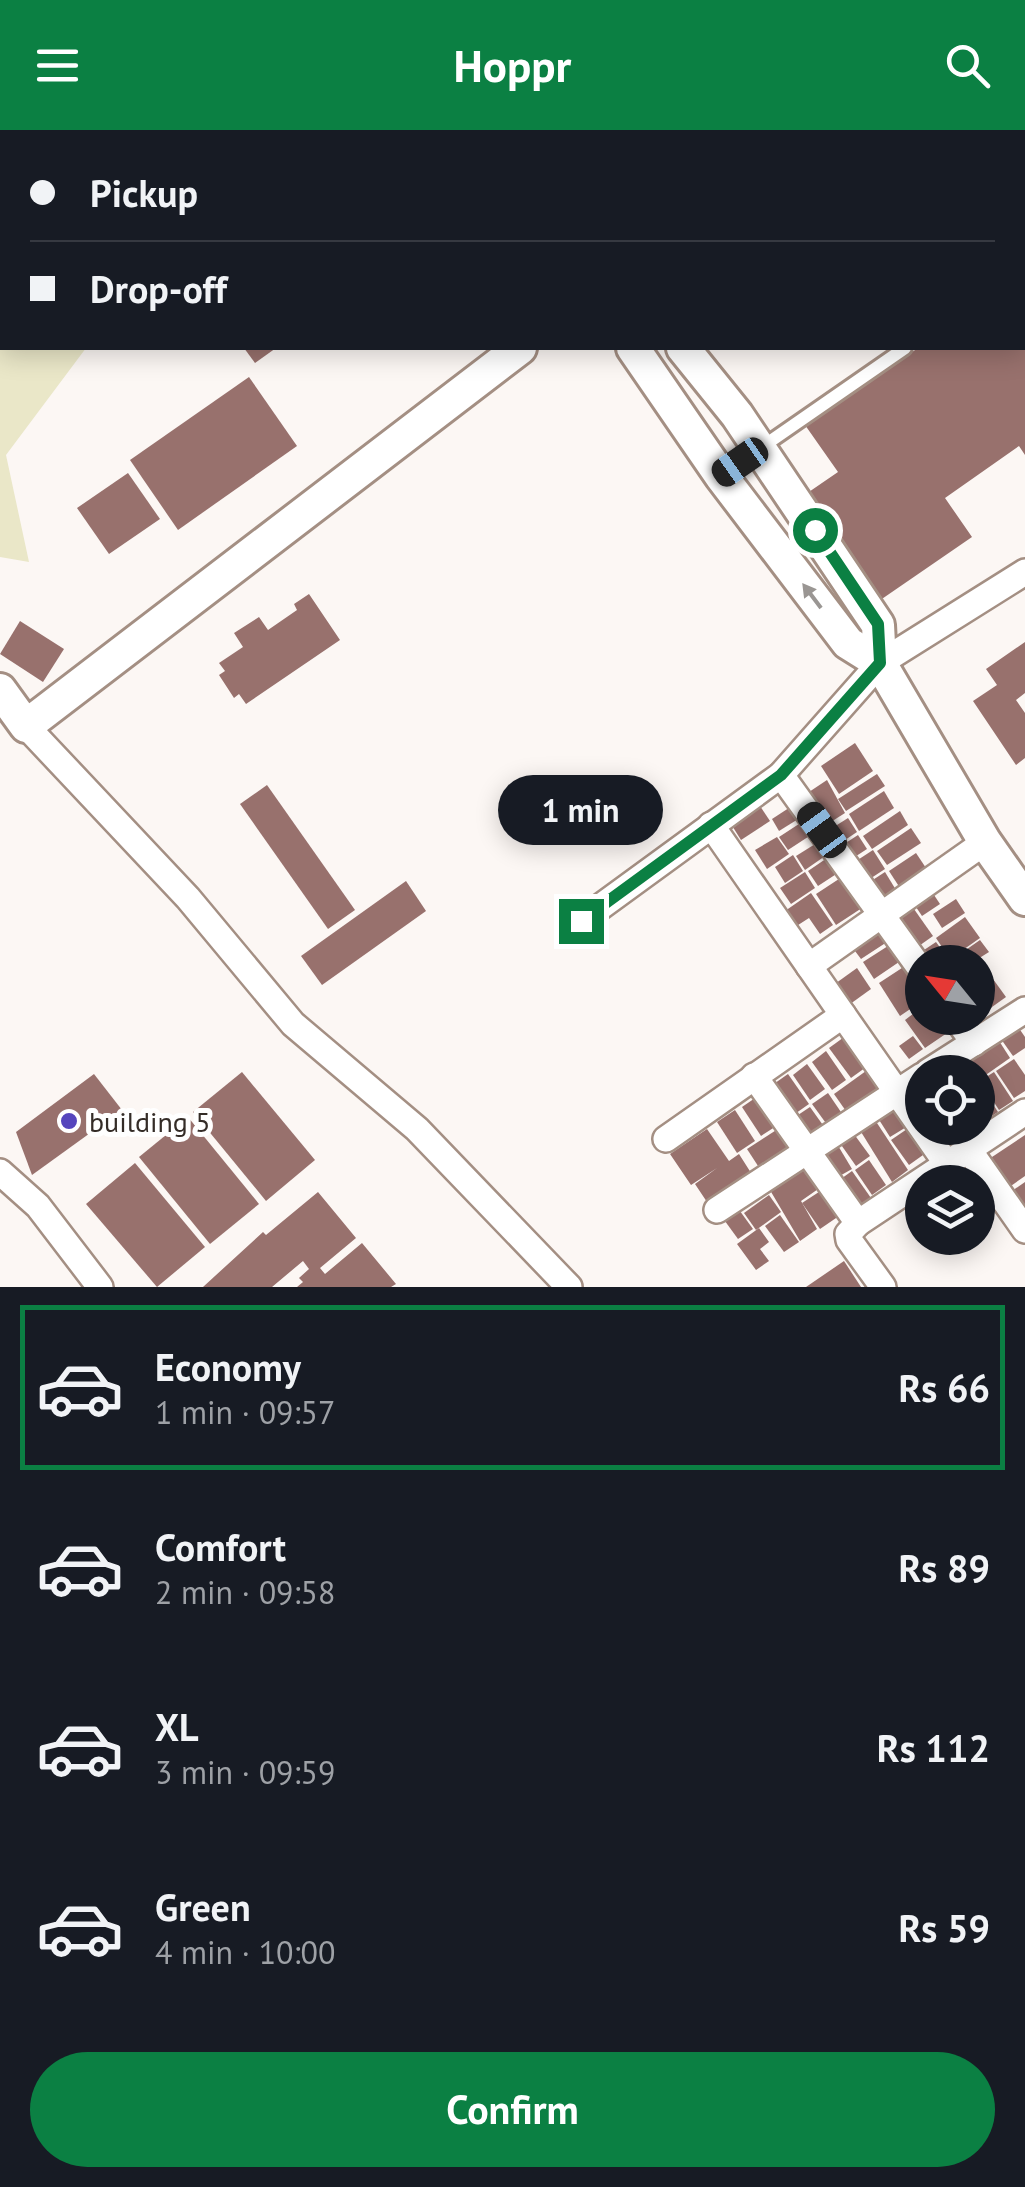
<!DOCTYPE html>
<html lang="en">
<head>
<meta charset="utf-8">
<style>
	:root { --surface:#171b24; --page:#242831; --text:#f1f3f6; --muted:#9ea1a6; --line:#363941; --accent:#0b8043 }
	body { margin:0; font-family:"PT Sans",sans-serif; background:var(--page); color:var(--text); height:100vh; display:flex; flex-direction:column; font-size:38px; white-space:nowrap }
	* { box-sizing:border-box; margin:0 }
	p { font-size:32px; color:var(--muted) }
	.icon { flex:none; width:55px; height:55px; fill:none; stroke:currentColor; stroke-width:2; stroke-linecap:round; stroke-linejoin:round }
	.map { position:relative; height:1157px; overflow:hidden }
	.sheet { display:flex; flex-direction:column; background:var(--surface); flex:1 }
	.sheet>* { flex:none }
	.guide { position:absolute; left:0px; top:0px; width:1025px; height:220px; box-shadow:0 5px 25px #0003; display:grid; align-content:center; height:220px; padding:0 30px; background:var(--surface) }
	.needle { width:65px; rotate:300deg }
	.fabs { position:absolute; left:905px; top:815px; display:grid; gap:20px }
	.fabs a { display:grid; place-items:center; width:90px; height:90px; border-radius:50%; background:var(--surface); box-shadow:0 5px 25px #0003; font-size:50px }
	.end { position:absolute; width:45px; height:45px; margin:-22px; border:12px solid #0b8043; background:#fff; box-shadow:0 0 0 5px #fff }
	.from { border-radius:50% }
	.bubble { position:absolute; height:70px; border-radius:35px; background:var(--surface); box-shadow:0 5px 25px #0003; font-size:32px; font-weight:700; line-height:70px; text-align:center }
	.car { position:absolute; width:30px; height:60px; margin:-30px -15px; border-radius:12px; box-shadow:0 0 8px 2px #0007; background:linear-gradient(#222 24%,#8ab4d8 0 40%,#222 0 76%,#8ab4d8 0 86%,#222 0) }
	.guide b { display:flex; align-items:center; gap:35px; height:95px; font-size:38px }
	.guide b+b { border-top:2px solid var(--line) }
	.guide i { width:25px; height:25px; background:var(--text) }
	ul { padding:18px 0 0; list-style:none }
	li { display:flex; align-items:center; gap:30px; height:165px; margin:0 20px 15px; padding:0 10px; border:5px solid transparent; border-radius:0px }
	li div { flex:1 }
	li b { display:block; font-size:38px }
	li em { font-style:normal; font-weight:700 }
	li.selected { border-color:var(--accent) }
	li>.icon { width:90px; height:90px; stroke-width:1.5 }
	.primary-button { display:flex; gap:20px; margin-top:auto; padding:20px 30px }
	.primary-button a { flex:1; height:115px; border-radius:60px; background:var(--accent); color:#fff; font-size:40px; font-weight:700; line-height:115px; text-align:center }
	header { display:flex; justify-content:space-between; align-items:center; height:130px; padding:0 30px; background:var(--accent); color:#fff; font-size:45px; font-weight:700 }
	.map>svg:first-child { display:block }
	.green { fill:#eae7c8 }
	.building { fill:#98716d }
	.lines { fill:none; stroke-linecap:round; stroke-linejoin:round }
	.service-casing { stroke:#a48f83; stroke-width:18 }
	.minor-casing { stroke:#a48f83; stroke-width:30 }
	.tertiary-casing { stroke:#a48f83; stroke-width:38 }
	.service { stroke:#fff; stroke-width:12 }
	.minor { stroke:#fff; stroke-width:25 }
	.tertiary { stroke:#fff; stroke-width:32 }
	.oneway { fill:#9a9693 }
	.route { stroke:#0b8043; stroke-width:12 }
	.poi-dot { fill:#5645bd; stroke:#fff; stroke-width:4 }
	.labels { text-anchor:middle; dominant-baseline:central; stroke-width:10; stroke-linejoin:round; paint-order:stroke }
	.poi-label { font-size:28px; fill:#342c27; stroke:#fff; text-anchor:start }
</style>
</head>
<body>
<header><svg class="icon" aria-label="menu" viewBox="0 0 24 24"><path d="M4 6h16M4 12h16M4 18h16"/></svg>Hoppr<svg class="icon" aria-label="search" viewBox="0 0 24 24"><circle cx="10" cy="10" r="6"/><path d="M15 15l6 6"/></svg></header>
<div class="map">
<svg width="1025" height="1157" viewBox="0 0 1025 1157">
	<rect width="100%" height="100%" fill="#fcf7f4"/>
	<polygon class="green" points="0,0 250,0 2,2 2,218 86,218 6,325 29,432 0,427"/>
	<g class="building">
		<polygon points="244,218 276,218 255,233"/>
		<polygon points="918,218 1025,218 1025,325 1019,316 945,368 972,407 876,473 803,366 838,342 805,295"/>
		<polygon points="249,247 297,316 178,400 130,330"/>
		<polygon points="128,343 160,389 109,424 77,378"/>
		<polygon points="309,464 340,510 246,574 239,564 234,568 219,545 225,541 219,533 243,517 234,503 259,487 268,500 297,480 294,474"/>
		<polygon points="20,491 64,519 43,552 0,524"/>
		<polygon points="1025,512 1025,563 1016,570 1025,583 1025,628 1016,635 973,571 997,555 986,539"/>
		<polygon points="855,613 873,641 839,664 821,636"/>
		<polygon points="877,644 885,656 846,681 838,669"/>
		<polygon points="827,650 845,683 823,697 803,666"/>
		<polygon points="267,655 355,780 328,799 240,674"/>
		<polygon points="884,661 894,678 859,701 849,684"/>
		<polygon points="795,674 803,686 779,701 772,689"/>
		<polygon points="760,676 770,691 741,710 731,694"/>
		<polygon points="900,681 908,695 872,719 863,706"/>
		<polygon points="848,688 857,702 836,716 826,702"/>
		<polygon points="805,690 814,703 788,720 779,707"/>
		<polygon points="911,698 921,713 887,735 877,721"/>
		<polygon points="858,705 867,719 847,732 838,718"/>
		<polygon points="777,707 789,724 767,739 755,720"/>
		<polygon points="820,711 828,724 805,740 796,726"/>
		<polygon points="873,720 885,739 862,754 850,735"/>
		<polygon points="916,723 928,741 900,758 889,741"/>
		<polygon points="833,724 844,739 818,756 808,741"/>
		<polygon points="793,725 803,741 785,753 775,737"/>
		<polygon points="805,742 815,758 791,774 780,758"/>
		<polygon points="885,742 896,760 877,773 865,755"/>
		<polygon points="845,745 865,776 836,795 816,764"/>
		<polygon points="406,751 426,781 322,855 301,826"/>
		<polygon points="930,759 940,774 922,786 912,771"/>
		<polygon points="811,763 833,795 820,804 809,788 795,797 785,781"/>
		<polygon points="956,769 965,783 942,798 933,784"/>
		<polygon points="909,772 933,806 916,818 892,784"/>
		<polygon points="965,787 980,808 950,829 936,808"/>
		<polygon points="875,795 887,812 861,829 849,813"/>
		<polygon points="980,810 989,822 973,832 922,832 915,826 936,812 950,831"/>
		<polygon points="888,816 899,832 874,849 863,832"/>
		<polygon points="980,830 992,847 978,858 978,832"/>
		<polygon points="905,836 922,863 922,871 900,886 879,853"/>
		<polygon points="857,838 871,859 846,877 832,856"/>
		<polygon points="993,849 1006,867 985,882 978,871 978,860"/>
		<polygon points="922,877 922,888 940,888 950,901 925,918 905,890"/>
		<polygon points="1014,891 1025,907 1025,918 1013,926 996,902"/>
		<polygon points="994,903 1010,928 980,949 964,924"/>
		<polygon points="847,905 869,935 851,948 829,918"/>
		<polygon points="913,906 923,919 909,929 899,916"/>
		<polygon points="826,921 846,950 832,960 812,932"/>
		<polygon points="963,926 973,942 948,942"/>
		<polygon points="1014,929 1025,945 1025,961 1014,968 996,941"/>
		<polygon points="807,934 825,959 810,970 793,945"/>
		<polygon points="866,941 880,962 848,984 834,964"/>
		<polygon points="242,942 315,1030 266,1071 193,982"/>
		<polygon points="994,942 1013,971 999,980 980,951"/>
		<polygon points="94,944 122,980 32,1045 16,1002"/>
		<polygon points="788,944 809,974 789,988 768,958"/>
		<polygon points="978,951 998,982 978,995"/>
		<polygon points="828,963 843,985 828,996 812,974"/>
		<polygon points="761,964 781,993 761,1006 742,977"/>
		<polygon points="895,974 908,996 890,1007 876,985"/>
		<polygon points="810,977 825,998 810,1009 795,987"/>
		<polygon points="735,980 755,1011 737,1023 717,992"/>
		<polygon points="188,987 259,1074 210,1114 139,1027"/>
		<polygon points="873,987 908,1040 892,1052 858,997"/>
		<polygon points="913,995 930,1020 909,1035 891,1010"/>
		<polygon points="781,997 794,1016 760,1039 747,1019"/>
		<polygon points="924,998 955,998 960,1006 939,1020"/>
		<polygon points="707,999 729,1031 739,1024 753,1046 709,1075 695,1054 717,1038 691,1055 670,1024"/>
		<polygon points="851,1000 870,1026 856,1036 837,1009"/>
		<polygon points="1025,1005 1025,1046 1005,1060 986,1031"/>
		<polygon points="837,1014 852,1039 836,1048 822,1023"/>
		<polygon points="869,1030 886,1055 872,1065 855,1040"/>
		<polygon points="803,1032 821,1057 801,1071 817,1099 800,1111 767,1055"/>
		<polygon points="135,1033 205,1117 157,1157 86,1074"/>
		<polygon points="852,1041 871,1068 856,1078 838,1051"/>
		<polygon points="1025,1052 1025,1087 1009,1063"/>
		<polygon points="822,1060 839,1086 820,1099 802,1073"/>
		<polygon points="318,1062 356,1108 320,1138 325,1144 362,1113 396,1154 391,1157 297,1157 303,1152 299,1148 309,1139 303,1131 272,1157 203,1157 263,1102 266,1105"/>
		<polygon points="769,1065 781,1082 756,1100 744,1083"/>
		<polygon points="737,1077 753,1099 738,1109 722,1087"/>
		<polygon points="780,1085 799,1112 784,1122 765,1096"/>
		<polygon points="759,1098 769,1112 760,1119 769,1131 756,1140 737,1114"/>
		<polygon points="844,1131 861,1157 806,1157"/>
	</g>
	<g class="lines">
		<defs>
			<g id="service">
				<polyline points="1022,134 1025,133"/>
				<polyline points="723,344 905,218"/>
			</g>
			<g id="minor">
				<polyline points="500,0 502,2"/>
				<polyline points="825,2 828,0"/>
				<polyline points="26,596 188,768 293,894 417,999 569,1157"/>
				<polyline points="781,645 922,841"/>
				<polyline points="581,791 781,645 880,533 1025,442"/>
				<polyline points="809,836 985,712"/>
				<polyline points="843,885 947,1034"/>
				<polyline points="956,888 974,913"/>
				<polyline points="928,942 1025,880"/>
				<polyline points="754,946 858,1093 848,1104 849,1110 883,1157"/>
				<polyline points="666,1009 843,885 711,695"/>
				<polyline points="969,1020 1025,1100"/>
				<polyline points="0,1042 38,1076 100,1157"/>
				<polyline points="717,1080 922,946"/>
				<polyline points="858,1093 1025,982"/>
			</g>
			<g id="tertiary">
				<polyline points="633,218 721,346 848,513 880,533"/>
				<polyline points="683,218 737,285 878,495 880,533 985,712 1025,769"/>
				<polyline points="0,560 26,596 520,218"/>
			</g>
		</defs>
		<use href="#service" class="service-casing"/>
		<use href="#minor" class="minor-casing"/>
		<use href="#tertiary" class="tertiary-casing"/>
		<use href="#service" class="service"/>
		<use href="#minor" class="minor"/>
		<use href="#tertiary" class="tertiary"/>
	</g>
	<defs><path id="oneway-solid" d="M-6-.8H1V-3.2L6.5 0L1 3.2V.8H-6Z" transform="scale(2.5)"/></defs>
	<use class="oneway" href="#oneway-solid" transform="translate(812 466) rotate(-127)"/>
	<g class="lines">
		<polyline class="route" points="581,791 781,645 880,533 878,494 815,400"/>
	</g>
	<circle class="poi-dot" cx="69" cy="991" r="10"/>
	<g class="labels">
		<g class="poi-label">
			<text x="89" y="991">building 5</text>
		</g>
	</g>
</svg>
<div class="fabs">
<a><svg class="needle" viewBox="-14 -14 28 28"><path d="M0-13l5 13h-10z" fill="#e53935"/><path d="M0 13l5-13h-10z" fill="#9ea1a6"/></svg></a>
<a><svg class="icon" aria-label="locate" viewBox="0 0 24 24"><circle cx="12" cy="12" r="6"/><path d="M12 2v4M12 18v4M2 12h4M18 12h4"/></svg></a>
<a><svg class="icon" aria-label="layers" viewBox="0 0 24 24"><path d="M12 4l9 5-9 5-9-5zM3 14l9 5 9-5"/></svg></a>
</div>
<i class="end from" style="left:815px;top:400px"></i>
<i class="end" style="left:581px;top:791px"></i>
<div class="bubble" style="left:498px;top:645px;width:165px">1 min</div>
<i class="car" style="left:740px;top:332px;rotate:235deg"></i>
<i class="car" style="left:822px;top:700px;rotate:324deg"></i>
<div class="guide">
<b><i class="from"></i>Pickup</b>
<b><i></i>Drop-off</b>
</div>
</div>
<section class="sheet">
<ul>
<li class="selected"><svg class="icon" aria-label="car" viewBox="0 0 24 24"><path d="M5 17H2v-5l4-1 3-4h7l3 4 3 1v5h-3M9 17h6M6 11h13"/><circle cx="7" cy="17" r="2"/><circle cx="17" cy="17" r="2"/></svg><div><b>Economy</b><p>1 min · 09:57</p></div><em>Rs 66</em></li>
<li><svg class="icon" aria-label="car" viewBox="0 0 24 24"><path d="M5 17H2v-5l4-1 3-4h7l3 4 3 1v5h-3M9 17h6M6 11h13"/><circle cx="7" cy="17" r="2"/><circle cx="17" cy="17" r="2"/></svg><div><b>Comfort</b><p>2 min · 09:58</p></div><em>Rs 89</em></li>
<li><svg class="icon" aria-label="car" viewBox="0 0 24 24"><path d="M5 17H2v-5l4-1 3-4h7l3 4 3 1v5h-3M9 17h6M6 11h13"/><circle cx="7" cy="17" r="2"/><circle cx="17" cy="17" r="2"/></svg><div><b>XL</b><p>3 min · 09:59</p></div><em>Rs 112</em></li>
<li><svg class="icon" aria-label="car" viewBox="0 0 24 24"><path d="M5 17H2v-5l4-1 3-4h7l3 4 3 1v5h-3M9 17h6M6 11h13"/><circle cx="7" cy="17" r="2"/><circle cx="17" cy="17" r="2"/></svg><div><b>Green</b><p>4 min · 10:00</p></div><em>Rs 59</em></li>
</ul>
<div class="primary-button"><a>Confirm</a></div>
</section>
</body>
</html>
